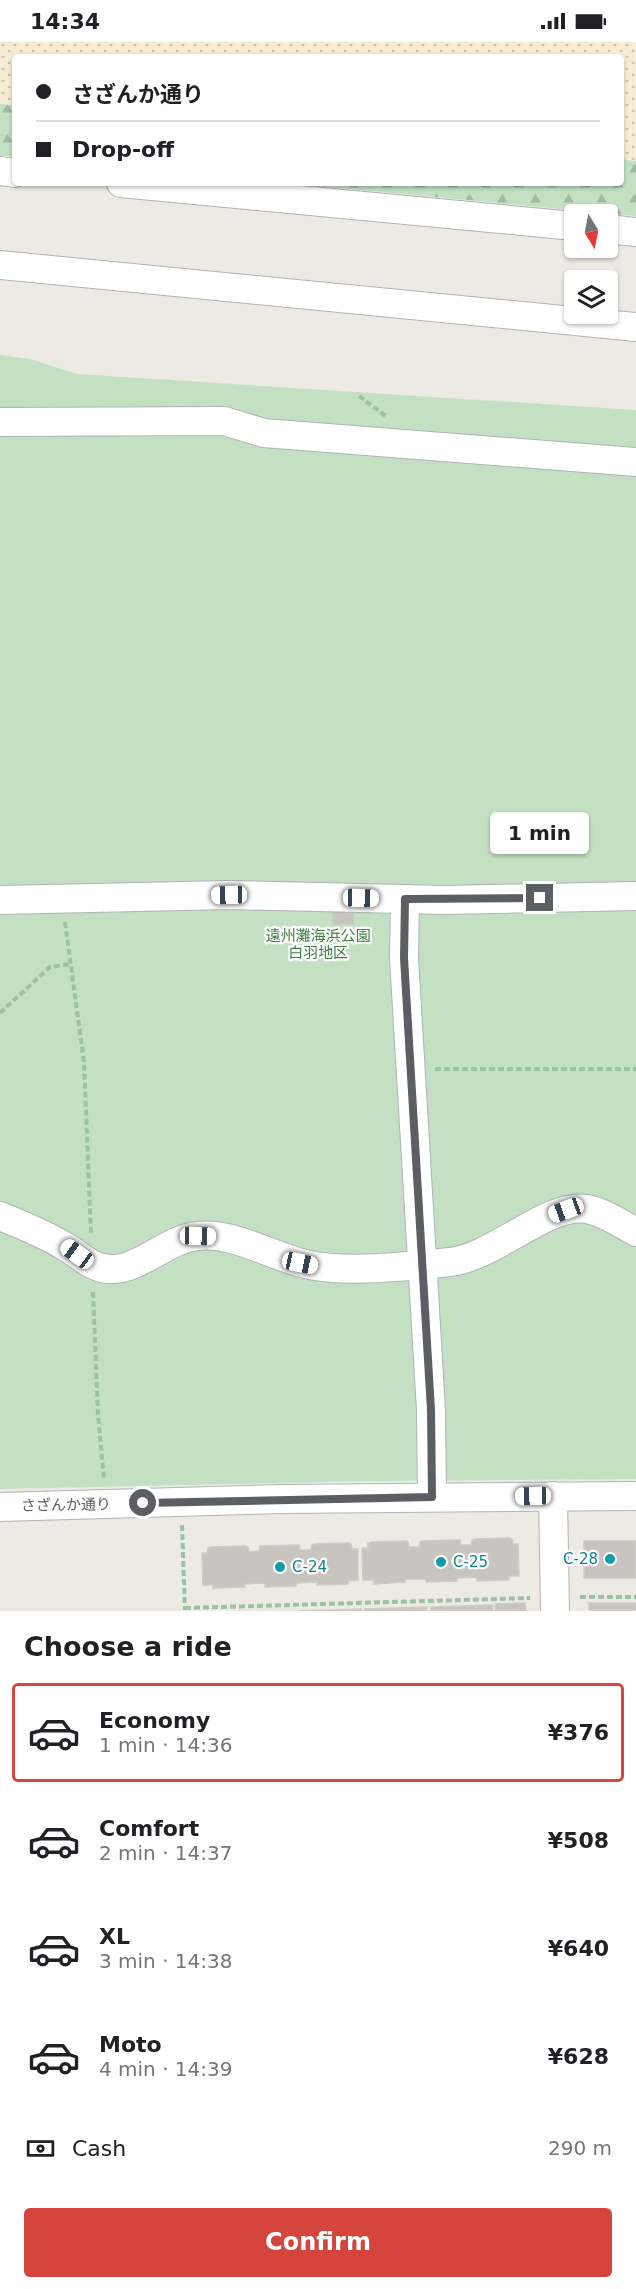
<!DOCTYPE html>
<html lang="en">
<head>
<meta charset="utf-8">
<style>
	:root { --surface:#fff; --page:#f2f2f2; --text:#202124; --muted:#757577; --line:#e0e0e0; --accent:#d6443e }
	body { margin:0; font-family:"DejaVu Sans","Noto Sans JP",sans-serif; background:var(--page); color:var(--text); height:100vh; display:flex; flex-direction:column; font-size:22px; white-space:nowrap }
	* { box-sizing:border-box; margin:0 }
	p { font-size:20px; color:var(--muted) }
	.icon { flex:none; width:33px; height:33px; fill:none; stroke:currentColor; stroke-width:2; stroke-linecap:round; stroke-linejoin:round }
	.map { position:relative; height:1569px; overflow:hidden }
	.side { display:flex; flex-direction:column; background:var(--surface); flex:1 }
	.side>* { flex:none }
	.banner { position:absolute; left:12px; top:12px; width:612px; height:132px; border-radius:6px; box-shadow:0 2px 4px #0004; display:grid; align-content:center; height:132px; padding:0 24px; background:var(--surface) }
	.needle { width:39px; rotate:170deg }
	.controls { position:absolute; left:564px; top:162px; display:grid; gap:12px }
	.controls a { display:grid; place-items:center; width:54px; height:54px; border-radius:6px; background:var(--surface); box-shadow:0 2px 4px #0004; font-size:30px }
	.end { position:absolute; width:27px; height:27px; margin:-14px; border:8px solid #5b5e62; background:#fff; box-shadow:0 0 0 3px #fff }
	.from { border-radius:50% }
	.bubble { position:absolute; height:42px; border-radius:6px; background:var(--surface); box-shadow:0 2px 4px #0004; font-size:20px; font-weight:700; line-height:42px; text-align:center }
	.car { position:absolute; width:18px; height:36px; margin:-18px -9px; border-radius:8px; box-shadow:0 0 4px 2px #0007; background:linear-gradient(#fff 24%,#345 0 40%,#fff 0 76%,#345 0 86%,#fff 0) }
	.banner b { display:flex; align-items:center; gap:21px; height:57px; font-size:22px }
	.banner b+b { border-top:2px solid var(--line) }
	.banner i { width:15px; height:15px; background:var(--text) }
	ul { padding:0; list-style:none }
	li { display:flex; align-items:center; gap:18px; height:99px; margin:0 12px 9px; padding:0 12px; border:3px solid transparent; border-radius:6px }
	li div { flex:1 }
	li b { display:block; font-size:22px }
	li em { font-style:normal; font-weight:700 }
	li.current { border-color:var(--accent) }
	li>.icon { width:54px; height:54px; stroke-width:1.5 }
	h2 { padding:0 24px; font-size:27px; line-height:72px }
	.pay { display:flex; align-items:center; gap:15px; height:66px; padding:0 24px; font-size:22px }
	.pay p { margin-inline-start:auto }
	.primary-button { display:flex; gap:12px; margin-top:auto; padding:12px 24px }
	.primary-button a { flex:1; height:69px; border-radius:6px; background:var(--accent); color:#fff; font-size:24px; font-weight:700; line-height:69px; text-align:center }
	.status { display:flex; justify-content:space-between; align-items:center; height:42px; padding:0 30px; background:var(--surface); direction:ltr }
	.status svg { height:16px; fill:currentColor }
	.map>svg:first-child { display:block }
	.forest { fill:url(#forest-firs) }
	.sand { fill:url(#sand-dots) }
	.park { fill:#c3e1c2 }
	.building { fill:#c8c4c0; stroke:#d0cbc2; stroke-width:1.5 }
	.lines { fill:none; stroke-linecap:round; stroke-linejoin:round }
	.minor-casing { stroke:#b0b3b7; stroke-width:30 }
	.path { stroke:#9cc2a5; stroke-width:4; stroke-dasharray:6 3; stroke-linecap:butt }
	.minor { stroke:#fff; stroke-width:28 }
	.route { stroke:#5b5e62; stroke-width:8 }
	.culture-dot { fill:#0f9aa8; stroke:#fff; stroke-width:2 }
	.labels { text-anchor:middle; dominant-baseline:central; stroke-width:4.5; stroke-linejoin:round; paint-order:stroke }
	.park-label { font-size:15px; fill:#3d7f3e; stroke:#fff }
	.street-label { font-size:15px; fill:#5b5e62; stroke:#fff }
	.culture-label { font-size:15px; fill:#0d838f; stroke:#fff; text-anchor:start }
</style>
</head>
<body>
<div class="status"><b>14:34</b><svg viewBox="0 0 49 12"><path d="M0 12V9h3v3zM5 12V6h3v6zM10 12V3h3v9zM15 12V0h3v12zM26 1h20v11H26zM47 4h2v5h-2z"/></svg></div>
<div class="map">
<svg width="636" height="1569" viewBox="0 0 636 1569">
	<defs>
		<pattern id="forest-firs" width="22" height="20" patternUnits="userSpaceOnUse" patternTransform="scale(1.5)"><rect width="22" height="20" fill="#c3e1c2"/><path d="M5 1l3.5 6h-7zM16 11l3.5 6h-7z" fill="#a1baa1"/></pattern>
		<pattern id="sand-dots" width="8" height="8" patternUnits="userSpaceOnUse" patternTransform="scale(1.5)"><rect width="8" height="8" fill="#f6edd4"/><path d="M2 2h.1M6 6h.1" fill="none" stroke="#cac3af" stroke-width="1.8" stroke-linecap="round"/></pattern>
	</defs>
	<rect width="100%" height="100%" fill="#eceae3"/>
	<g class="forest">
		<polygon points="0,62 15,63 15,115 0,114"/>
		<polygon points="621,117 636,119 636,174 287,141 621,141"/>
	</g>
	<polygon class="sand" points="0,0 636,0 636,119 621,117 621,15 15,15 15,63 0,62"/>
	<polygon class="park" points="0,313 30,317 77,332 636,368 636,1437 365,1439 0,1447"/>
	<g class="building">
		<polygon points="353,865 354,882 333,883 332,866"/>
		<polygon points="509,1496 512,1497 513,1502 518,1502 519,1534 508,1534 509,1538 477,1539 477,1535 457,1536 457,1539 426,1540 426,1537 405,1537 405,1540 374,1542 374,1538 363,1538 362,1506 368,1506 368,1501 371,1500 406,1499 408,1500 409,1505 419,1505 420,1500 423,1499 457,1498 460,1498 461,1503 471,1503 472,1498 475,1497"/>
		<rect x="584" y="1499" width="52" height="37"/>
		<polygon points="349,1501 351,1502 352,1507 358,1507 358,1538 348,1539 348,1542 317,1543 317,1540 296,1541 296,1544 265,1545 265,1541 244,1542 245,1545 213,1546 213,1543 203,1543 202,1511 207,1511 208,1506 210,1505 245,1504 248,1505 249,1510 259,1509 260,1504 262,1504 297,1503 299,1503 300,1508 311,1508 312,1503 314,1502"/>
		<polygon points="525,1561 526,1569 495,1569 495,1562"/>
		<rect x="589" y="1561" width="47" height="7"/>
		<polygon points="492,1563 493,1569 431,1569 431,1565"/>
		<polygon points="427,1565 427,1569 365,1569 365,1567"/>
		<polygon points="361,1567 362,1569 300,1569"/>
	</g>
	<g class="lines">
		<defs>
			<g id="minor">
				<polyline points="0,129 15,131"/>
				<polyline points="121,141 574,184"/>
				<polyline points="608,187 636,190"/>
				<polyline points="0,223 636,285"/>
				<polyline points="0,380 224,379 264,391 636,420"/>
				<polyline points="405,857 404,916 431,1368 432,1455"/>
				<polyline points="0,858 229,853 444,858 636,854"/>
				<path d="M0,1174c22,9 45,18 66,31 14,8 25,21 43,22 30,2 56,-29 88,-33 36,-5 77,22 113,29 38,8 100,1 140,-3 45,-5 98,-60 137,-53 17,3 34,15 49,23"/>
				<polyline points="553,1454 555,1569"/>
				<polyline points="0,1465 282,1457 636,1454"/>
			</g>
		</defs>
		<use href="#minor" class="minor-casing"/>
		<g class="path">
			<polyline points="359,354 387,375"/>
			<polyline points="65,880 84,1020 91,1192"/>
			<polyline points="0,971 50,925 70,922"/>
			<polyline points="435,1027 636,1027"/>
			<polyline points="93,1250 98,1373 104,1437"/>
			<polyline points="182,1483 185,1568"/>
			<polyline points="580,1555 636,1555"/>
			<polyline points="185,1566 530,1556"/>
		</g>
		<use href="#minor" class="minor"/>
	</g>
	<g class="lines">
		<polyline class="route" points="143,1461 432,1455 431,1368 404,916 405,857 540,856"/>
	</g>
	<g class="culture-dot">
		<circle cx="610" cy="1517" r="6"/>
		<circle cx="441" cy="1520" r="6"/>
		<circle cx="280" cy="1525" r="6"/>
	</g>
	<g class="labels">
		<g class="park-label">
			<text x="318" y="894">遠州灘海浜公園<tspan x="318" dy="17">白羽地区</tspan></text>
		</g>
		<g class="street-label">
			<text transform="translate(66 1463) rotate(-1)">さざんか通り</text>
		</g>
		<g class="culture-label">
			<text x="598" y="1517" text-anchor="end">C-28</text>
			<text x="453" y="1520">C-25</text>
			<text x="292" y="1525">C-24</text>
		</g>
	</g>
</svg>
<div class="controls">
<a><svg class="needle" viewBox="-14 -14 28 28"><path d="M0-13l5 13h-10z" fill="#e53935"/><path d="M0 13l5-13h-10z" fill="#757577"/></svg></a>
<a><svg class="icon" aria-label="layers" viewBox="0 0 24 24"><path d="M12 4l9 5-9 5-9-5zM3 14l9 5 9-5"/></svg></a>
</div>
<i class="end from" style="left:143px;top:1461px"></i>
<i class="end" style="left:540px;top:856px"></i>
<div class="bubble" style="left:490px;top:770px;width:99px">1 min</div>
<i class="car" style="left:229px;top:853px;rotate:269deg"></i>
<i class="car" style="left:361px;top:856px;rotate:91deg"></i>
<i class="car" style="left:566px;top:1168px;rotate:250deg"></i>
<i class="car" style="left:198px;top:1194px;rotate:91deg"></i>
<i class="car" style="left:77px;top:1212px;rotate:306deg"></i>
<i class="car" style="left:300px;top:1221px;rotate:102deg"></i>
<i class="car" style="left:533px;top:1454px;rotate:269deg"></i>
<div class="banner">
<b><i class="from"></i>さざんか通り</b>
<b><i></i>Drop-off</b>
</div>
</div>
<section class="side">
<h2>Choose a ride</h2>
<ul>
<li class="current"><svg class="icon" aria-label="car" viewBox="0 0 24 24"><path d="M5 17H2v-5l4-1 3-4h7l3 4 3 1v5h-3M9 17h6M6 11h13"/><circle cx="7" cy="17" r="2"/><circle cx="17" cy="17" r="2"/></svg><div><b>Economy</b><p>1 min · 14:36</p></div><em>¥376</em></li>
<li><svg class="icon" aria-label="car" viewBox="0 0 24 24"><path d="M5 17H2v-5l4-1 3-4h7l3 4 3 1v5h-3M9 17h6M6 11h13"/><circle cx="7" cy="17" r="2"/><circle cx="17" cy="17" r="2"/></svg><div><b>Comfort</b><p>2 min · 14:37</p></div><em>¥508</em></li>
<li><svg class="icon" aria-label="car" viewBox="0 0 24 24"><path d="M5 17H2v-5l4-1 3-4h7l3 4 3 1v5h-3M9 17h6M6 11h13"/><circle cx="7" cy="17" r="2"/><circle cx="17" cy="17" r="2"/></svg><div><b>XL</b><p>3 min · 14:38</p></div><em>¥640</em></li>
<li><svg class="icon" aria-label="car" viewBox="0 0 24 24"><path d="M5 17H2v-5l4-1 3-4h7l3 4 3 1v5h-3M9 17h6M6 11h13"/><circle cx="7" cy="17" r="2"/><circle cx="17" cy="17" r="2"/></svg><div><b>Moto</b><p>4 min · 14:39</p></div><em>¥628</em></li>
</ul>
<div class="pay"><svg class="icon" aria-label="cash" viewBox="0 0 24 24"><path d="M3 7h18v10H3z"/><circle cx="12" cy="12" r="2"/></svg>Cash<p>290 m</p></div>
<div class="primary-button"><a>Confirm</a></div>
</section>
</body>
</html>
